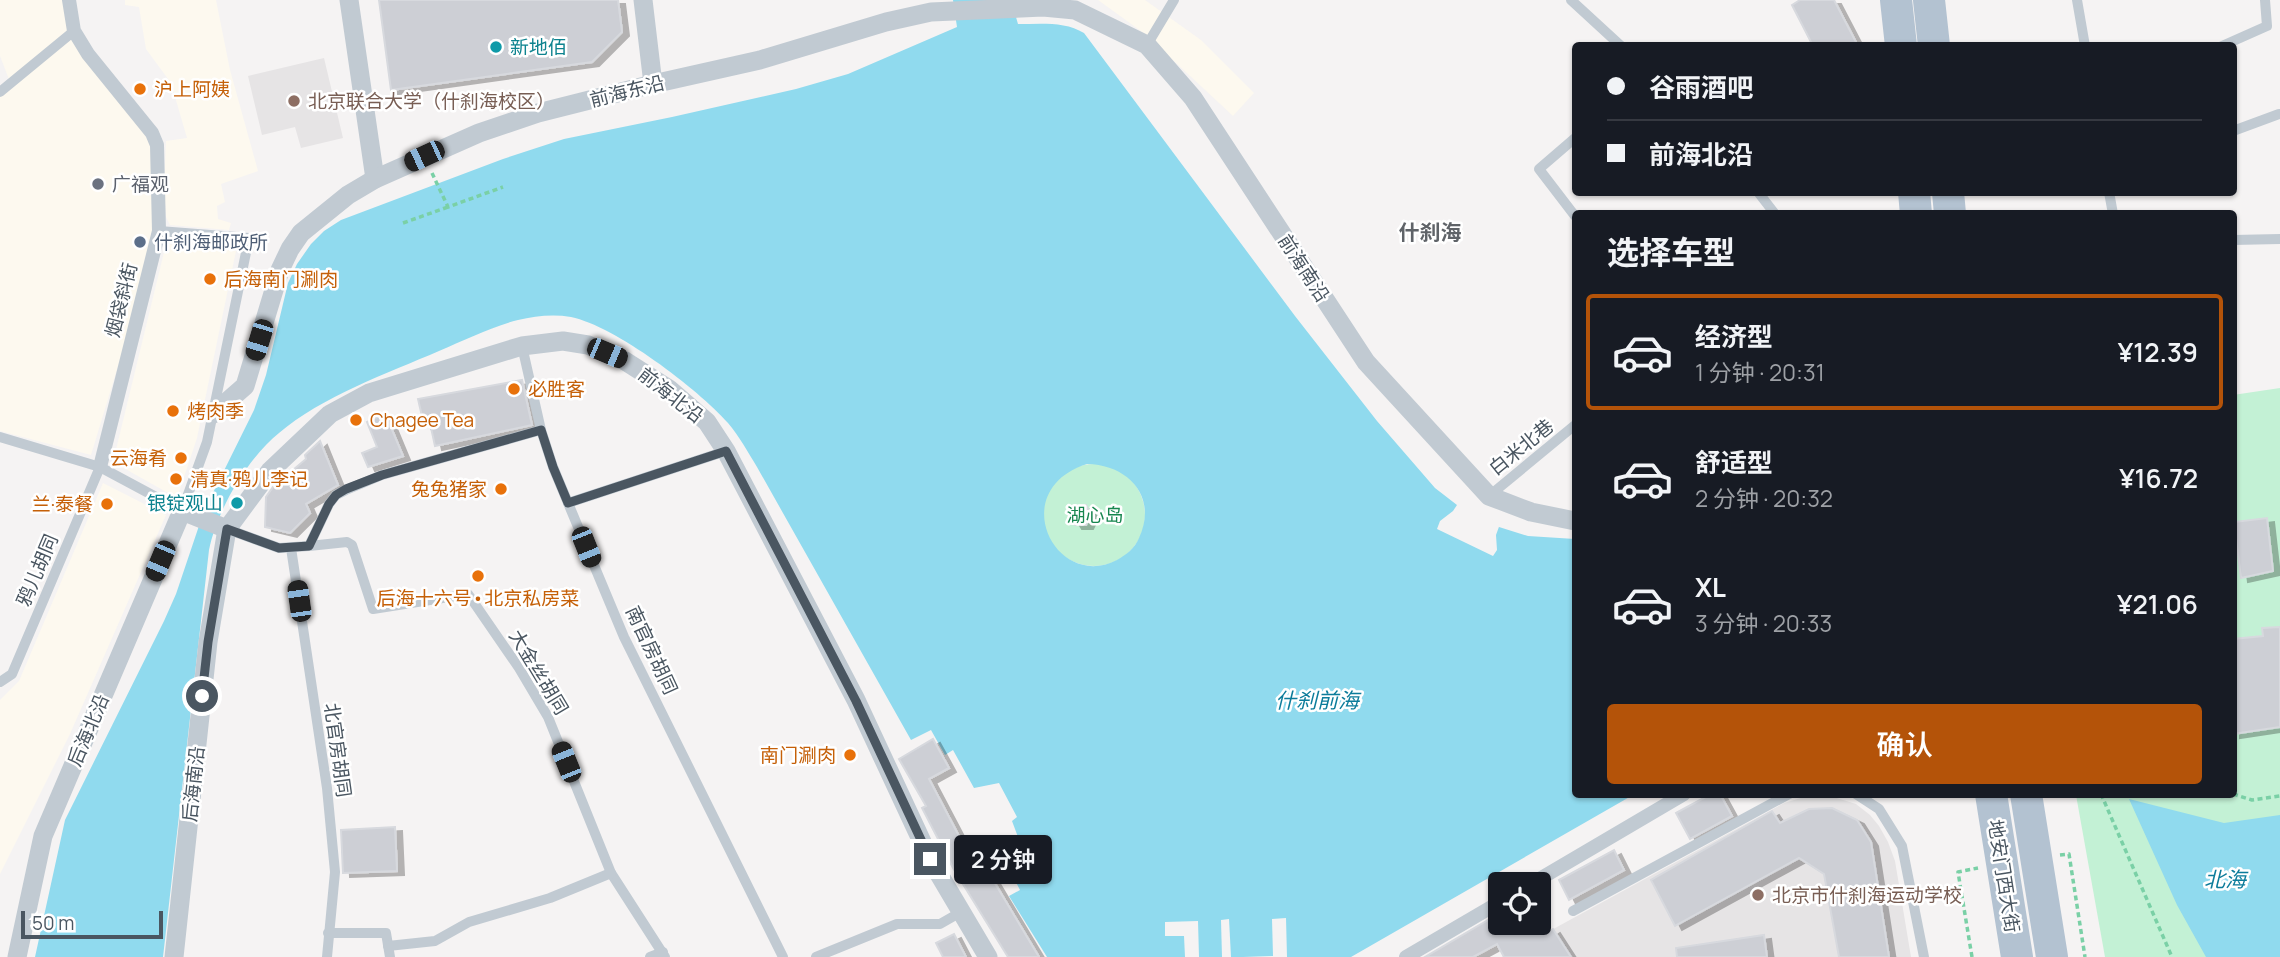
<!DOCTYPE html>
<html lang="zh">
<head>
<meta charset="utf-8">
<style>
	:root { --surface:#171b24; --page:#20242c; --text:#f1f3f6; --muted:#9ea1a6; --line:#363941; --accent:#b45309 }
	body { margin:0; font-family:Manrope,"Noto Sans SC",sans-serif; background:var(--page); color:var(--text); height:100vh; display:flex; flex-direction:column; font-size:26px; white-space:nowrap }
	* { box-sizing:border-box; margin:0 }
	p { font-size:23px; color:var(--muted) }
	.icon { flex:none; width:38px; height:38px; fill:none; stroke:currentColor; stroke-width:2; stroke-linecap:round; stroke-linejoin:round }
	.map { position:relative; flex:1; overflow:hidden }
	.drawer { position:absolute; left:1572px; top:210px; width:665px; height:588px; display:flex; flex-direction:column; background:var(--surface); border-radius:7px; box-shadow:0 2px 5px #0004 }
	.drawer>* { flex:none }
	.top-card { position:absolute; left:1572px; top:42px; width:665px; height:154px; border-radius:7px; box-shadow:0 2px 5px #0004; display:grid; align-content:center; height:154px; padding:0 35px; background:var(--surface) }
	.tools { position:absolute; left:1488px; top:872px; display:grid; gap:14px }
	.tools a { display:grid; place-items:center; width:63px; height:63px; border-radius:7px; background:var(--surface); box-shadow:0 2px 5px #0004; font-size:35px }
	.scale { position:absolute; left:21px; bottom:18px; width:142px; box-sizing:border-box; padding-left:7px; border:4px solid #4a5661; border-top:0; font-size:19px; line-height:24px; white-space:nowrap; color:#4a5661; -webkit-text-stroke:5px #fff; paint-order:stroke }
	.end { position:absolute; width:32px; height:32px; margin:-16px; border:9px solid #4a5661; background:#fff; box-shadow:0 0 0 4px #fff }
	.from { border-radius:50% }
	.bubble { position:absolute; height:49px; border-radius:7px; background:var(--surface); box-shadow:0 2px 5px #0004; font-size:23px; font-weight:600; line-height:49px; text-align:center }
	.car { position:absolute; width:21px; height:42px; margin:-21px -10px; border-radius:9px; box-shadow:0 0 5px 2px #0007; background:linear-gradient(#222 24%,#8ab4d8 0 40%,#222 0 76%,#8ab4d8 0 86%,#222 0) }
	.top-card b { display:flex; align-items:center; gap:24px; height:66px; font-size:26px }
	.top-card b+b { border-top:2px solid var(--line) }
	.top-card i { width:18px; height:18px; background:var(--text) }
	ul { padding:0; list-style:none }
	li { display:flex; align-items:center; gap:21px; height:116px; margin:0 14px 10px; padding:0 21px; border:4px solid transparent; border-radius:7px }
	li div { flex:1 }
	li b { display:block; font-size:26px }
	li em { font-style:normal; font-weight:600 }
	li.selected { border-color:var(--accent) }
	li>.icon { width:63px; height:63px; stroke-width:1.5 }
	h2 { padding:0 35px; font-size:32px; line-height:84px }
	.primary-button { display:flex; gap:14px; margin-top:auto; padding:14px 35px }
	.primary-button a { flex:1; height:80px; border-radius:7px; background:var(--accent); color:#fff; font-size:28px; font-weight:600; line-height:80px; text-align:center }
	.map>svg:first-child { display:block }
	.commercial { fill:#fdf9ef }
	.education { fill:#e6e4e5 }
	.green { fill:#c3f1d5 }
	.water { fill:#90daee; fill-rule:evenodd }
	.pier { fill:#f5f3f3 }
	.building { fill:#cdcfd5; stroke:#d7d9de; stroke-width:2; filter:url(#shadow) }
	.lines { fill:none; stroke-linecap:round; stroke-linejoin:round }
	.path { stroke:#7ad0a6; stroke-width:3.5; stroke-dasharray:5 3.5; stroke-linecap:butt }
	.service { stroke:#c1cad2; stroke-width:10 }
	.pedestrian { stroke:#c1cad2; stroke-width:14 }
	.minor { stroke:#c1cad2; stroke-width:19 }
	.primary { stroke:#b3c2d1; stroke-width:32 }
	.route { stroke:#4a5661; stroke-width:9 }
	.culture-dot { fill:#0f9aa8; stroke:#fff; stroke-width:2.5 }
	.food-dot { fill:#e8710a; stroke:#fff; stroke-width:2.5 }
	.education-dot { fill:#8d6e63; stroke:#fff; stroke-width:2.5 }
	.worship-dot { fill:#6b7280; stroke:#fff; stroke-width:2.5 }
	.service-dot { fill:#5c6f8a; stroke:#fff; stroke-width:2.5 }
	.labels { text-anchor:middle; dominant-baseline:central; stroke-width:5; stroke-linejoin:round; paint-order:stroke }
	.culture-label { font-size:19px; fill:#0d838f; stroke:#fff; text-anchor:start }
	.food-label { font-size:19px; fill:#c56008; stroke:#fff; text-anchor:start }
	.street-label { font-size:19px; fill:#4a5661; stroke:#fff }
	.education-label { font-size:19px; fill:#785e54; stroke:#fff; text-anchor:start }
	.worship-label { font-size:19px; fill:#5b616d; stroke:#fff; text-anchor:start }
	.service-label { font-size:19px; fill:#4e5e75; stroke:#fff; text-anchor:start }
	.park-label { font-size:19px; fill:#17864f; stroke:#fff }
	.neighbourhood-label { font-size:21px; font-weight:bold; fill:#5f6368; stroke:#fff }
	.water-label { font-size:21px; font-style:italic; fill:#0c7c9b; stroke:#fff }
</style>
</head>
<body>
<div class="map">
<svg width="2280" height="957" viewBox="0 0 2280 957">
	<defs>
		<filter id="shadow"><feDropShadow dx="7" dy="4" stdDeviation="0" flood-color="#0004"/></filter>
	</defs>
	<rect width="100%" height="100%" fill="#f5f3f3"/>
	<g class="commercial">
		<polygon points="0,0 69,0 74,31 152,133 159,231 91,455 0,431 0,92 10,82 0,56"/>
		<polygon points="125,0 216,0 230,70 258,171 221,184 225,202 217,206 218,219 231,223 229,230 170,225 166,217 164,188 166,141 187,138 171,83 146,49 139,7 125,5"/>
		<polygon points="1098,0 1145,0 1201,40 1254,93 1233,116 1145,34"/>
		<polygon points="166,244 236,251 197,438 177,498 113,462"/>
		<polygon points="103,483 166,515 70,734 0,874 0,700 19,681"/>
	</g>
	<g class="education">
		<polygon points="324,58 343,138 301,148 295,127 262,135 248,76"/>
		<polygon points="1811,795 1830,796 1856,804 1870,815 1879,826 1888,842 1895,861 1911,957 1502,957 1784,803"/>
	</g>
	<g class="green">
		<polygon points="2280,388 2280,957 2105,957 2076,795 2233,794 2233,395"/>
		<circle cx="1094" cy="515" r="51"/>
	</g>
	<g class="water">
		<path d="M953,0h58l7,24c22,0 47,-3 66,9l211,283 82,105 58,67 22,17 42,22 29,9 47,3v255l58,1 -282,162h-304l-38,-61 11,-6 -16,-31 8,-8 -1,-4 7,-10 -6,-16 5,-4 -18,-34 -25,5 -21,-38 -8,5 -14,-25 -20,10 -154,-273c-9,-15 -18,-31 -29,-44 -30,-34 -113,-97 -157,-106 -18,-3 -36,-1 -53,3 -27,7 -53,20 -79,31 -51,22 -118,46 -160,82 -32,26 -62,77 -70,117l-46,407h-128l30,-137 99,-199 12,-27 28,-83 50,-101 12,-35 22,-92 9,-19 14,-20 13,-13 17,-11 162,-61 61,-20 108,-22 124,-28 52,-15 109,-47zM1087,464c42,1 71,33 52,74 -4,10 -13,17 -22,22 -62,32 -112,-70 -30,-96z"/>
		<polygon points="2129,799 2224,823 2280,815 2280,957 2206,957 2177,905"/>
	</g>
	<g class="pier">
		<polygon points="1459,502 1500,524 1496,535 1497,550 1493,556 1437,529 1440,521 1453,511"/>
		<polygon points="1286,918 1287,957 1243,957 1273,956 1272,919"/>
		<polygon points="1229,919 1231,957 1222,957 1221,920"/>
		<polygon points="1198,921 1199,957 1185,957 1184,936 1165,936 1165,922"/>
	</g>
	<g class="building">
		<polygon points="379,0 618,0 622,32 592,62 391,90"/>
		<polygon points="1800,0 1834,0 1858,46 1813,46 1792,5"/>
		<polygon points="522,380 532,425 435,446 430,423 424,425 418,399"/>
		<polygon points="385,413 403,456 368,467 362,453 377,447 367,422"/>
		<polygon points="320,441 338,485 306,504 310,513 290,533 265,527 266,497 273,487 306,459 305,455"/>
		<polygon points="1086,505 1091,515 1086,525 1075,525 1069,515 1075,506"/>
		<polygon points="2267,518 2273,571 2241,578 2234,522"/>
		<polygon points="2280,627 2280,727 2233,734 2233,639 2263,636 2262,628"/>
		<polygon points="933,739 949,768 929,779 982,880 990,875 1039,957 1008,957 953,868 922,808 926,806 899,759"/>
		<polygon points="1711,794 1720,794 1732,816 1690,839 1676,813"/>
		<polygon points="1832,808 1857,820 1871,842 1889,957 1839,957 1824,874 1799,858 1675,926 1651,880 1772,811 1780,823 1809,809"/>
		<polygon points="395,827 397,871 343,873 341,830"/>
		<polygon points="1614,850 1624,870 1569,900 1559,880"/>
		<polygon points="1500,913 1500,922 1538,922 1545,934 1553,929 1571,957 1504,957 1497,944 1473,957 1425,957"/>
		<polygon points="954,934 966,957 943,957 936,943"/>
		<polygon points="1764,935 1767,957 1677,957 1676,948"/>
	</g>
	<g class="lines">
		<g class="path">
			<polyline points="432,173 448,207 503,187"/>
			<polyline points="403,223 448,207"/>
			<polyline points="2101,794 2172,957"/>
			<polyline points="2233,794 2252,800 2280,796"/>
			<polyline points="2060,855 2069,854 2085,957"/>
			<polyline points="1972,957 1958,872 1978,868"/>
		</g>
		<g class="service">
			<polyline points="1571,0 1621,46"/>
			<polyline points="2077,0 2085,46"/>
			<polyline points="1147,45 1174,0"/>
			<polyline points="2222,46 2267,26 2265,0"/>
			<polyline points="0,92 74,31"/>
			<polyline points="2233,131 2279,114"/>
			<polyline points="1575,138 1539,169 1575,216"/>
			<polyline points="1758,192 1775,214"/>
			<polyline points="2109,192 2113,214"/>
			<polyline points="2233,240 2280,239"/>
			<polyline points="522,346 541,430 553,467 624,637 783,957"/>
			<polyline points="0,437 100,467 182,511 207,442 249,238 159,231"/>
			<polyline points="1489,496 1575,425"/>
			<polyline points="568,503 726,451"/>
			<polyline points="227,529 279,548 309,546 329,504 336,495 346,490 382,475 541,430"/>
			<polyline points="309,546 347,542 352,545 373,609 468,594 519,668 548,717 611,873 665,957"/>
			<polyline points="291,548 327,788 335,872 327,957"/>
			<polyline points="0,682 12,674 100,467"/>
			<polyline points="1856,794 1879,809 1902,846 1924,957"/>
			<polyline points="1573,911 1789,794"/>
			<polyline points="328,933 386,933 390,957"/>
			<polyline points="388,946 435,941 469,922 550,898 611,873"/>
			<polyline points="650,957 663,952"/>
			<polyline points="816,957 897,924 940,924 961,912"/>
		</g>
		<g class="pedestrian">
			<polyline points="69,0 74,31 88,54 152,133 157,145 159,231 100,467"/>
			<polyline points="1531,884 1684,794"/>
			<polyline points="1406,957 1500,902"/>
		</g>
		<g class="minor">
			<polyline points="349,0 375,179"/>
			<polyline points="643,0 653,84"/>
			<polyline points="213,414 245,386 280,270 290,249 301,233 348,195 375,179 479,133 538,113 653,84 760,60 886,22 931,12 1043,7 1075,10 1147,45 1193,98 1366,362 1489,496 1531,512 1575,521"/>
			<polyline points="17,957 43,836 182,511 227,529"/>
			<polyline points="174,957 208,642 227,529 270,471 330,414 369,393 522,346 563,341 588,345 625,361 669,389 707,422 726,451 856,700 930,859 988,957"/>
		</g>
		<g class="primary">
			<polyline points="1896,0 1901,46"/>
			<polyline points="1929,0 1934,46"/>
			<polyline points="1914,192 1916,214"/>
			<polyline points="1948,192 1950,214"/>
			<polyline points="1991,794 2017,957"/>
			<polyline points="2026,794 2052,957"/>
		</g>
	</g>
	<g class="lines">
		<polyline class="route" points="202,696 208,642 227,529 279,548 309,546 329,504 336,495 346,489 382,475 541,430 553,467 568,503 726,451 856,701 930,859"/>
	</g>
	<g class="culture-dot">
		<circle cx="496" cy="47" r="7"/>
		<circle cx="237" cy="503" r="7"/>
	</g>
	<g class="food-dot">
		<circle cx="140" cy="89" r="7"/>
		<circle cx="210" cy="279" r="7"/>
		<circle cx="514" cy="389" r="7"/>
		<circle cx="173" cy="411" r="7"/>
		<circle cx="356" cy="420" r="7"/>
		<circle cx="181" cy="458" r="7"/>
		<circle cx="176" cy="479" r="7"/>
		<circle cx="501" cy="489" r="7"/>
		<circle cx="107" cy="504" r="7"/>
		<circle cx="478" cy="576" r="7"/>
		<circle cx="850" cy="755" r="7"/>
	</g>
	<g class="education-dot">
		<circle cx="294" cy="101" r="7"/>
		<circle cx="1758" cy="895" r="7"/>
	</g>
	<circle class="worship-dot" cx="98" cy="184" r="7"/>
	<circle class="service-dot" cx="140" cy="242" r="7"/>
	<g class="labels">
		<g class="culture-label">
			<text x="510" y="47">新地佰</text>
			<text x="223" y="503" text-anchor="end">银锭观山</text>
		</g>
		<g class="food-label">
			<text x="154" y="89">沪上阿姨</text>
			<text x="224" y="279">后海南门涮肉</text>
			<text x="528" y="389">必胜客</text>
			<text x="187" y="411">烤肉季</text>
			<text x="370" y="420">Chagee Tea</text>
			<text x="167" y="458" text-anchor="end">云海肴</text>
			<text x="190" y="479">清真·鸦儿李记</text>
			<text x="487" y="489" text-anchor="end">兔兔猪家</text>
			<text x="93" y="504" text-anchor="end">兰·泰餐</text>
			<text x="478" y="598" text-anchor="middle">后海十六号•北京私房菜</text>
			<text x="836" y="755" text-anchor="end">南门涮肉</text>
		</g>
		<g class="street-label">
			<text transform="translate(627 91) rotate(-14)">前海东沿</text>
			<text transform="translate(1304 268) rotate(57)">前海南沿</text>
			<text transform="translate(121 300) rotate(-76)">烟袋斜街</text>
			<text transform="translate(671 395) rotate(38)">前海北沿</text>
			<text transform="translate(1521 447) rotate(-39)">白米北巷</text>
			<text transform="translate(37 570) rotate(-67)">鸦儿胡同</text>
			<text transform="translate(652 650) rotate(65)">南官房胡同</text>
			<text transform="translate(539 672) rotate(59)">大金丝胡同</text>
			<text transform="translate(88 730) rotate(-67)">后海北沿</text>
			<text transform="translate(338 750) rotate(82)">北官房胡同</text>
			<text transform="translate(193 784) rotate(-84)">后海南沿</text>
			<text transform="translate(2004 876) rotate(81)">地安门西大街</text>
		</g>
		<g class="education-label">
			<text x="308" y="101">北京联合大学（什刹海校区）</text>
			<text x="1772" y="895">北京市什刹海运动学校</text>
		</g>
		<g class="worship-label">
			<text x="112" y="184">广福观</text>
		</g>
		<g class="service-label">
			<text x="154" y="242">什刹海邮政所</text>
		</g>
		<g class="park-label">
			<text x="1095" y="515">湖心岛</text>
		</g>
		<g class="neighbourhood-label">
			<text x="1430" y="232">什刹海</text>
		</g>
		<g class="water-label">
			<text x="1317" y="700">什刹前海</text>
			<text x="2225" y="879">北海</text>
		</g>
	</g>
</svg>
<div class="tools">
<a><svg class="icon" aria-label="locate" viewBox="0 0 24 24"><circle cx="12" cy="12" r="6"/><path d="M12 2v4M12 18v4M2 12h4M18 12h4"/></svg></a>
</div>
<div class="scale">50 m</div>
<i class="end from" style="left:202px;top:696px"></i>
<i class="end" style="left:930px;top:859px"></i>
<div class="bubble" style="left:954px;top:835px;width:98px">2 分钟</div>
<i class="car" style="left:424px;top:156px;rotate:245deg"></i>
<i class="car" style="left:259px;top:340px;rotate:197deg"></i>
<i class="car" style="left:607px;top:353px;rotate:113deg"></i>
<i class="car" style="left:586px;top:547px;rotate:158deg"></i>
<i class="car" style="left:160px;top:561px;rotate:203deg"></i>
<i class="car" style="left:299px;top:601px;rotate:352deg"></i>
<i class="car" style="left:566px;top:762px;rotate:338deg"></i>
<div class="top-card">
<b><i class="from"></i>谷雨酒吧</b>
<b><i></i>前海北沿</b>
</div>
<section class="drawer">
<h2>选择车型</h2>
<ul>
<li class="selected"><svg class="icon" aria-label="car" viewBox="0 0 24 24"><path d="M5 17H2v-5l4-1 3-4h7l3 4 3 1v5h-3M9 17h6M6 11h13"/><circle cx="7" cy="17" r="2"/><circle cx="17" cy="17" r="2"/></svg><div><b>经济型</b><p>1 分钟 · 20:31</p></div><em>¥12.39</em></li>
<li><svg class="icon" aria-label="car" viewBox="0 0 24 24"><path d="M5 17H2v-5l4-1 3-4h7l3 4 3 1v5h-3M9 17h6M6 11h13"/><circle cx="7" cy="17" r="2"/><circle cx="17" cy="17" r="2"/></svg><div><b>舒适型</b><p>2 分钟 · 20:32</p></div><em>¥16.72</em></li>
<li><svg class="icon" aria-label="car" viewBox="0 0 24 24"><path d="M5 17H2v-5l4-1 3-4h7l3 4 3 1v5h-3M9 17h6M6 11h13"/><circle cx="7" cy="17" r="2"/><circle cx="17" cy="17" r="2"/></svg><div><b>XL</b><p>3 分钟 · 20:33</p></div><em>¥21.06</em></li>
</ul>
<div class="primary-button"><a>确认</a></div>
</section>
</div>
</body>
</html>
